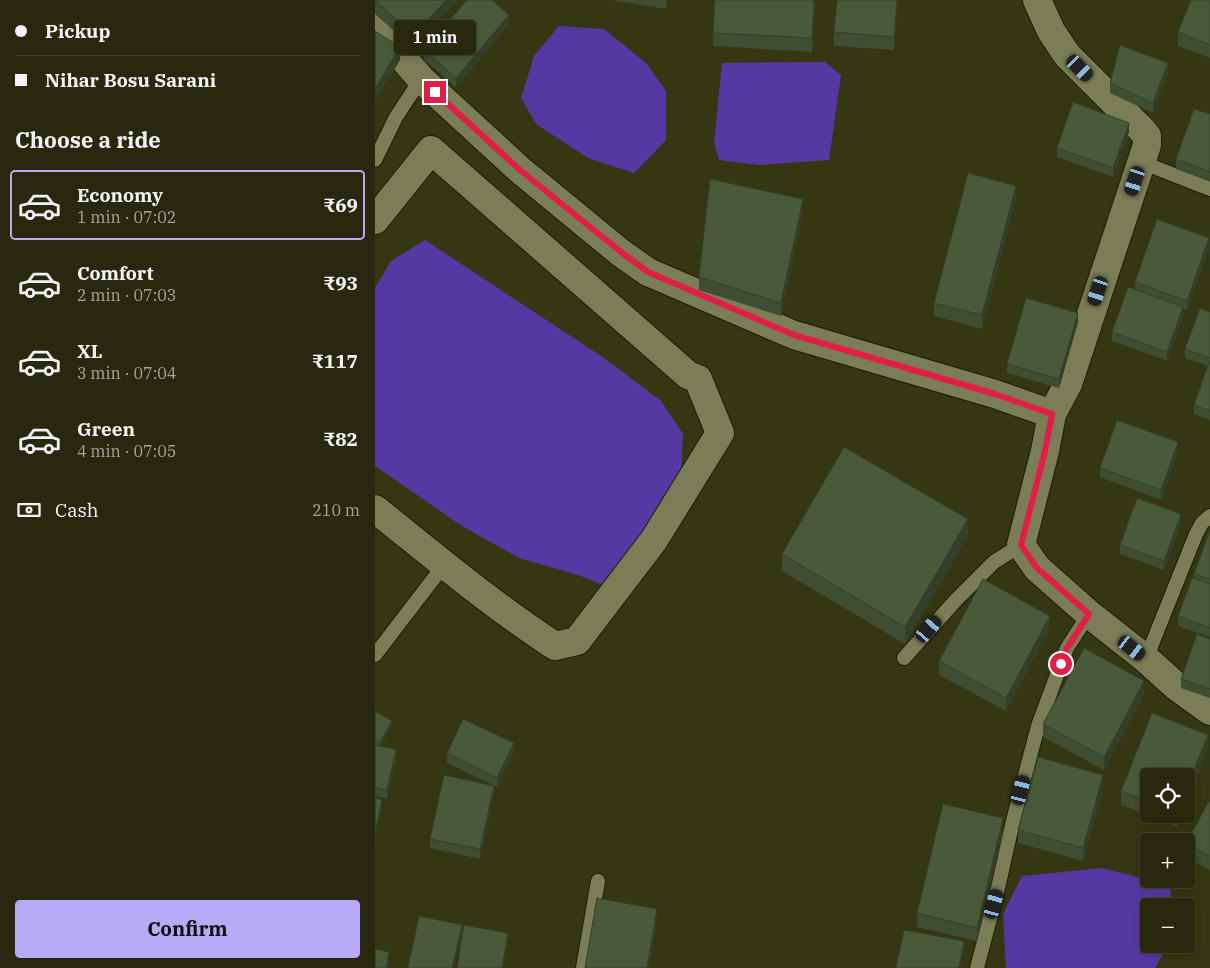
<!DOCTYPE html>
<html lang="en">
<head>
<meta charset="utf-8">
<style>
	:root { --surface:#28280e; --page:#34341c; --text:#f1f3f6; --muted:#a5a69e; --line:#44442e; --accent:#b7abf7 }
	body { margin:0; font-family:"IBM Plex Serif",serif; background:var(--page); color:var(--text); height:100vh; display:flex; flex-direction:column; font-size:19px; white-space:nowrap }
	* { box-sizing:border-box; margin:0 }
	p { font-size:16px; color:var(--muted) }
	.icon { flex:none; width:28px; height:28px; fill:none; stroke:currentColor; stroke-width:2; stroke-linecap:round; stroke-linejoin:round }
	.map { position:relative; flex:1; overflow:hidden }
	.drawer { display:flex; flex-direction:column; background:var(--surface); width:375px }
	.drawer>* { flex:none }
	.hud { display:grid; align-content:center; height:110px; padding:0 15px; background:var(--surface) }
	.controls { position:absolute; left:765px; top:768px; display:grid; gap:10px }
	.controls a { display:grid; place-items:center; width:55px; height:55px; border-radius:5px; background:var(--surface); box-shadow:0 2px 8px #0003,0 0 0 1px var(--line); font-size:25px }
	.end { position:absolute; width:22px; height:22px; margin:-11px; border:6px solid #e11d48; background:#fff; box-shadow:0 0 0 2px #fff }
	.from { border-radius:50% }
	.bubble { position:absolute; height:35px; border-radius:5px; background:var(--surface); box-shadow:0 2px 8px #0003,0 0 0 1px var(--line); font-size:16px; font-weight:700; line-height:35px; text-align:center }
	.car { position:absolute; width:15px; height:30px; margin:-15px -8px; border-radius:6px; box-shadow:0 0 4px 1px #0007; background:linear-gradient(#222 24%,#8ab4d8 0 40%,#222 0 76%,#8ab4d8 0 86%,#222 0) }
	.hud b { display:flex; align-items:center; gap:18px; height:48px; font-size:19px }
	.hud b+b { border-top:1px solid var(--line) }
	.hud i { width:12px; height:12px; background:var(--text) }
	ul { padding:0; list-style:none }
	li { display:flex; align-items:center; gap:15px; height:70px; margin:0 10px 8px; padding:0 5px; border:2px solid transparent; border-radius:5px }
	li div { flex:1 }
	li b { display:block; font-size:19px }
	li em { font-style:normal; font-weight:700 }
	li.on { border-color:var(--accent) }
	li>.icon { width:45px; height:45px; stroke-width:1.5 }
	h2 { padding:0 15px; font-size:22px; line-height:60px }
	.pay { display:flex; align-items:center; gap:12px; height:55px; padding:0 15px; font-size:19px }
	.pay p { margin-inline-start:auto }
	.primary-button { display:flex; gap:10px; margin-top:auto; padding:10px 15px }
	.primary-button a { flex:1; height:58px; border-radius:5px; background:var(--accent); color:#111; font-size:20px; font-weight:700; line-height:58px; text-align:center }
	main { display:flex; flex:1; min-height:0 }
	.map>svg:first-child { display:block }
	.water { fill:#5638a2 }
	.lines { fill:none; stroke-linecap:round; stroke-linejoin:round }
	.lane-casing { stroke:#1d1d00; stroke-width:16 }
	.street-casing { stroke:#1d1d00; stroke-width:30 }
	.lane { stroke:#7b7d57; stroke-width:14 }
	.street { stroke:#7b7d57; stroke-width:28 }
	.wall { fill:#3f4d32 }
	.shaded-wall { fill:#333f29 }
	.building { fill:#495a3a; stroke:#333f29 }
	.route { stroke:#e11d48; stroke-width:6 }
</style>
</head>
<body>
<main>
<section class="drawer">
<div class="hud">
<b><i class="from"></i>Pickup</b>
<b><i></i>Nihar Bosu Sarani</b>
</div>
<h2>Choose a ride</h2>
<ul>
<li class="on"><svg class="icon" aria-label="car" viewBox="0 0 24 24"><path d="M5 17H2v-5l4-1 3-4h7l3 4 3 1v5h-3M9 17h6M6 11h13"/><circle cx="7" cy="17" r="2"/><circle cx="17" cy="17" r="2"/></svg><div><b>Economy</b><p>1 min · 07:02</p></div><em>₹69</em></li>
<li><svg class="icon" aria-label="car" viewBox="0 0 24 24"><path d="M5 17H2v-5l4-1 3-4h7l3 4 3 1v5h-3M9 17h6M6 11h13"/><circle cx="7" cy="17" r="2"/><circle cx="17" cy="17" r="2"/></svg><div><b>Comfort</b><p>2 min · 07:03</p></div><em>₹93</em></li>
<li><svg class="icon" aria-label="car" viewBox="0 0 24 24"><path d="M5 17H2v-5l4-1 3-4h7l3 4 3 1v5h-3M9 17h6M6 11h13"/><circle cx="7" cy="17" r="2"/><circle cx="17" cy="17" r="2"/></svg><div><b>XL</b><p>3 min · 07:04</p></div><em>₹117</em></li>
<li><svg class="icon" aria-label="car" viewBox="0 0 24 24"><path d="M5 17H2v-5l4-1 3-4h7l3 4 3 1v5h-3M9 17h6M6 11h13"/><circle cx="7" cy="17" r="2"/><circle cx="17" cy="17" r="2"/></svg><div><b>Green</b><p>4 min · 07:05</p></div><em>₹82</em></li>
</ul>
<div class="pay"><svg class="icon" aria-label="cash" viewBox="0 0 24 24"><path d="M3 7h18v10H3z"/><circle cx="12" cy="12" r="2"/></svg>Cash<p>210 m</p></div>
<div class="primary-button"><a>Confirm</a></div>
</section>
<div class="map">
<svg width="835" height="968" viewBox="0 0 835 968">
	<rect width="100%" height="100%" fill="#353612"/>
	<g class="water">
		<polygon points="184,26 229,29 272,64 291,91 291,140 259,173 213,158 161,124 146,98 159,56"/>
		<polygon points="450,62 466,75 454,160 384,165 344,160 339,143 347,63"/>
		<polygon points="50,240 229,358 286,401 308,434 306,478 238,589 206,576 144,558 87,526 0,466 0,288 16,261"/>
		<polygon points="727,868 795,885 797,906 774,906 774,944 793,944 780,968 631,968 628,914 647,876"/>
	</g>
	<g class="lines">
		<defs>
			<g id="lane">
				<polyline points="0,160 21,117 46,79"/>
				<polyline points="766,162 835,189"/>
				<polyline points="0,655 69,565"/>
				<polyline points="529,658 580,601 619,562 646,545"/>
				<polyline points="771,659 821,534 827,523 835,516"/>
				<polyline points="208,968 223,881"/>
				<polyline points="602,968 623,888 638,821 663,726 692,648 714,614"/>
			</g>
			<g id="street">
				<polyline points="662,0 676,31 692,55 767,130 772,136 772,145 693,384 677,414"/>
				<polyline points="0,26 46,79 145,170 246,253 273,272 419,335 620,394 677,414 670,451 646,545 662,568 714,614 771,659 802,687 835,711"/>
				<path d="M0,220l56,-70 257,225 10,4 22,54 -66,107 -77,101 -22,5c-63,-41 -121,-90 -180,-137"/>
			</g>
		</defs>
		<use href="#lane" class="lane-casing"/>
		<use href="#street" class="street-casing"/>
		<use href="#lane" class="lane"/>
		<use href="#street" class="street"/>
	</g>
	<g class="wall">
		<polygon points="0,0 82,0 39,49 0,14"/>
		<polygon points="235,0 292,0 291,9"/>
		<polygon points="440,0 437,52 338,46 338,33"/>
		<polygon points="462,0 523,0 519,50 459,46 459,32"/>
		<polygon points="835,0 835,58 803,46 803,32"/>
		<polygon points="134,24 81,87 49,60 49,50"/>
		<polygon points="793,72 778,113 735,93 735,83"/>
		<polygon points="835,114 835,181 801,169 801,159"/>
		<polygon points="754,132 738,177 682,157 682,148"/>
		<polygon points="641,199 607,329 559,316 559,303"/>
		<polygon points="428,212 406,316 324,290 324,277"/>
		<polygon points="834,248 812,310 808,309 808,317 792,361 737,341 737,332 760,290 760,282"/>
		<polygon points="835,312 835,420 819,414 819,405 833,366 810,358 810,349"/>
		<polygon points="703,322 684,388 632,373 632,364"/>
		<polygon points="803,452 786,500 725,477 725,468"/>
		<polygon points="806,524 789,570 745,554 745,545"/>
		<polygon points="835,530 835,637 803,626 803,616 819,578 819,574"/>
		<polygon points="593,536 530,644 407,571 407,554"/>
		<polygon points="675,629 631,711 564,675 564,661"/>
		<polygon points="835,639 835,698 806,688 806,679"/>
		<polygon points="769,695 729,770 668,737 668,724"/>
		<polygon points="0,711 17,726 6,746 21,759 12,799 0,796 0,745 2,745 0,744"/>
		<polygon points="777,713 833,735 833,749 811,802 811,776 774,776 774,814 807,814 802,827 746,805 746,791"/>
		<polygon points="139,752 122,787 72,763 72,753"/>
		<polygon points="728,789 708,861 643,843 643,830"/>
		<polygon points="119,795 105,859 55,848 55,839"/>
		<polygon points="835,799 835,870 811,857 811,844"/>
		<polygon points="628,831 602,941 542,927 542,913"/>
	</g>
	<g class="shaded-wall">
		<polygon points="71,0 82,0 39,49 39,36"/>
		<polygon points="439,0 440,0 437,52 437,38"/>
		<polygon points="522,0 523,0 519,50 519,37"/>
		<polygon points="134,15 134,24 81,87 81,78"/>
		<polygon points="25,47 25,60 0,102 0,89"/>
		<polygon points="793,63 793,72 778,113 778,103"/>
		<polygon points="754,123 754,132 738,177 738,168"/>
		<polygon points="641,186 641,199 607,329 607,315"/>
		<polygon points="428,199 428,212 406,316 406,303"/>
		<polygon points="834,238 834,248 812,310 812,301"/>
		<polygon points="808,307 808,317 792,361 792,352"/>
		<polygon points="703,313 703,322 684,388 684,379"/>
		<polygon points="803,442 803,452 786,500 786,490"/>
		<polygon points="806,514 806,524 789,570 789,561"/>
		<polygon points="593,519 593,536 530,644 530,627"/>
		<polygon points="675,616 675,629 631,711 631,698"/>
		<polygon points="769,681 769,695 729,770 729,757"/>
		<polygon points="17,721 17,726 5,747 5,742"/>
		<polygon points="833,735 833,749 811,802 811,789"/>
		<polygon points="139,743 139,752 122,787 122,778"/>
		<polygon points="21,749 21,759 12,799 12,790"/>
		<polygon points="728,775 728,789 708,861 708,848"/>
		<polygon points="119,786 119,795 105,859 105,849"/>
		<polygon points="7,800 7,809 0,843 0,833"/>
		<polygon points="802,814 807,814 802,827"/>
		<polygon points="628,818 628,831 602,941 602,928"/>
		<polygon points="282,909 282,922 274,968 272,968"/>
		<polygon points="87,925 87,935 79,968 77,968"/>
		<polygon points="133,933 133,942 129,968 127,968"/>
		<polygon points="589,941 589,951 586,968 584,968"/>
		<polygon points="14,952 14,968 11,968"/>
	</g>
	<g class="building">
		<polygon points="0,0 71,0 39,36"/>
		<polygon points="92,0 117,0 134,15 81,78 49,50"/>
		<polygon points="340,0 439,0 437,38 338,33"/>
		<polygon points="462,0 522,0 519,37 459,32"/>
		<polygon points="816,0 835,0 835,45 803,32"/>
		<polygon points="0,31 25,47 0,89"/>
		<polygon points="745,45 793,63 778,103 735,83"/>
		<polygon points="698,102 754,123 738,168 682,148"/>
		<polygon points="819,109 835,114 835,172 801,159"/>
		<polygon points="593,173 641,186 607,315 559,303"/>
		<polygon points="335,179 428,199 406,303 324,277"/>
		<polygon points="782,219 834,238 812,301 760,282"/>
		<polygon points="753,287 808,307 792,352 737,332"/>
		<polygon points="651,298 703,313 684,379 632,364"/>
		<polygon points="825,308 835,312 835,358 810,349"/>
		<polygon points="834,362 835,362 835,411 819,405"/>
		<polygon points="742,420 803,442 786,490 725,468"/>
		<polygon points="469,447 593,519 530,627 407,554"/>
		<polygon points="762,498 806,514 789,561 745,545"/>
		<polygon points="835,530 835,579 819,574"/>
		<polygon points="817,578 835,584 835,628 803,616"/>
		<polygon points="608,579 675,616 631,698 564,661"/>
		<polygon points="822,634 835,639 835,689 806,679"/>
		<polygon points="709,648 769,681 729,757 668,724"/>
		<polygon points="0,711 17,721 5,742 0,739"/>
		<polygon points="777,713 833,735 811,789 811,776 774,776 774,802 746,791"/>
		<polygon points="88,719 139,743 122,778 72,753"/>
		<polygon points="0,745 21,749 12,790 0,787"/>
		<polygon points="663,757 728,775 708,848 643,830"/>
		<polygon points="69,775 119,786 105,849 55,839"/>
		<polygon points="0,798 7,800 0,833"/>
		<polygon points="835,799 835,856 811,844"/>
		<polygon points="568,804 628,818 602,928 542,913"/>
		<polygon points="222,898 282,909 272,968 210,968"/>
		<polygon points="44,916 87,925 77,968 33,968"/>
		<polygon points="89,925 133,933 127,968 82,968"/>
		<polygon points="529,930 589,941 584,968 521,968"/>
		<polygon points="0,949 14,952 11,968 0,968"/>
	</g>
	<g class="lines">
		<polyline class="route" points="60,92 145,170 246,252 273,272 419,335 620,394 677,414 670,451 646,545 662,568 714,614 692,648 686,664"/>
	</g>
</svg>
<div class="controls">
<a><svg class="icon" aria-label="locate" viewBox="0 0 24 24"><circle cx="12" cy="12" r="6"/><path d="M12 2v4M12 18v4M2 12h4M18 12h4"/></svg></a>
<a>+</a>
<a>−</a>
</div>
<i class="end from" style="left:686px;top:664px"></i>
<i class="end" style="left:60px;top:92px"></i>
<div class="bubble" style="left:19px;top:20px;width:82px">1 min</div>
<i class="car" style="left:705px;top:68px;rotate:135deg"></i>
<i class="car" style="left:760px;top:181px;rotate:198deg"></i>
<i class="car" style="left:723px;top:291px;rotate:198deg"></i>
<i class="car" style="left:554px;top:629px;rotate:41deg"></i>
<i class="car" style="left:757px;top:648px;rotate:128deg"></i>
<i class="car" style="left:646px;top:790px;rotate:14deg"></i>
<i class="car" style="left:619px;top:904px;rotate:15deg"></i>
</div>
</main>
</body>
</html>
